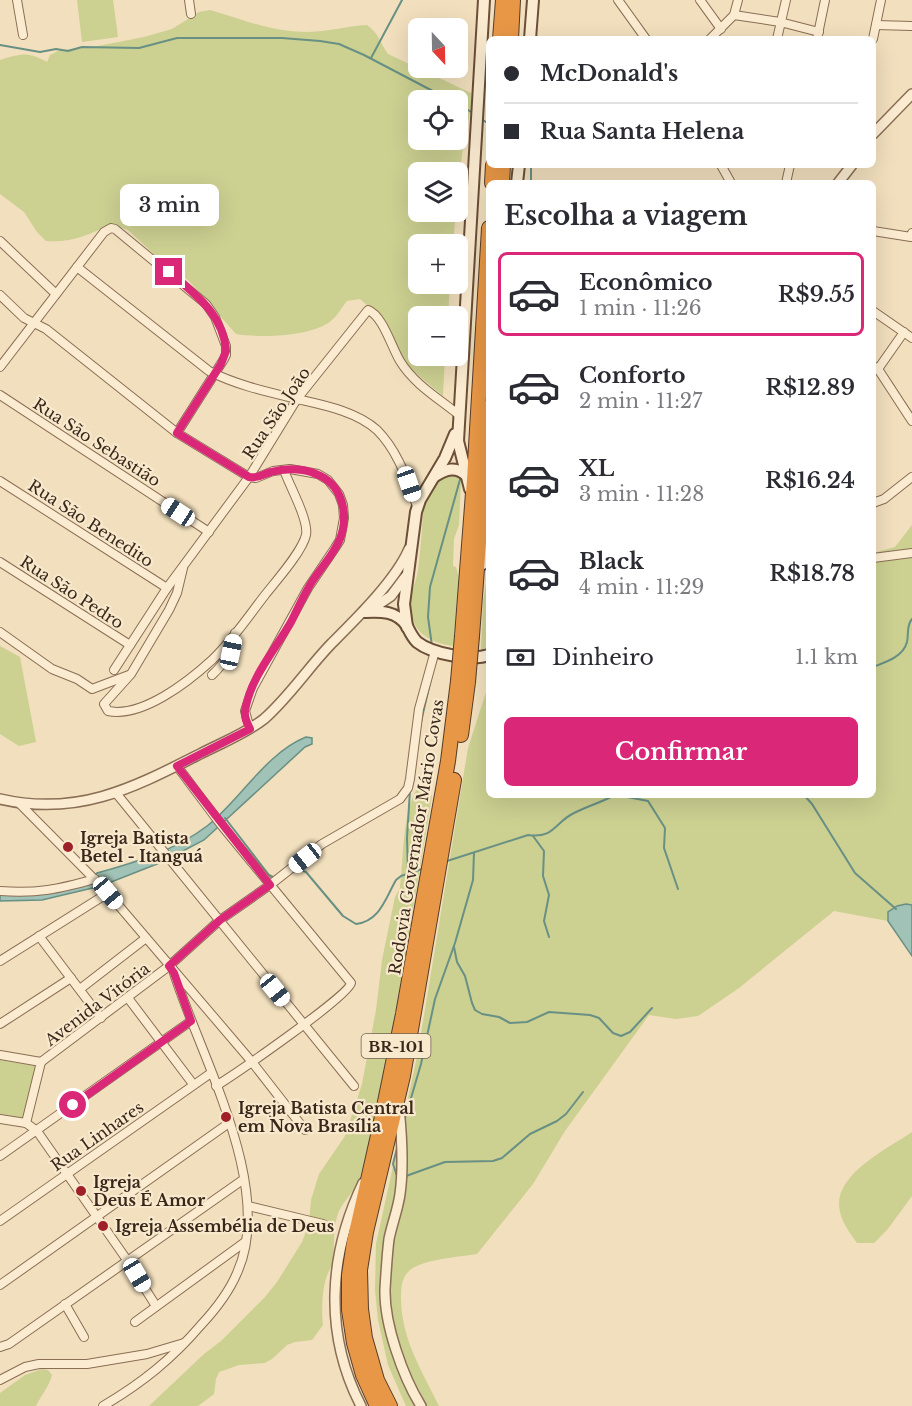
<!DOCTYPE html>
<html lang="pt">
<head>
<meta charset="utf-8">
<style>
	:root { --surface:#fff; --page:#f7f7f7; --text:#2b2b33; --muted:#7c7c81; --line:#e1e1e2; --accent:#db2777 }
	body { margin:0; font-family:"Libre Baskerville",serif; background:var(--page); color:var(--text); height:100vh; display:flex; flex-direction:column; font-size:22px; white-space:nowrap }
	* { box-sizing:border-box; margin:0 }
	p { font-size:20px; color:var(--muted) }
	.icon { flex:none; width:33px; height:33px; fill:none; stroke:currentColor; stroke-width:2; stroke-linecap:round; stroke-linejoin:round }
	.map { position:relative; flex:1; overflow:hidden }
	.panel { position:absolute; left:486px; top:180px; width:390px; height:618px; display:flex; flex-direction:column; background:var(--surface); border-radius:9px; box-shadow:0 6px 24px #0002 }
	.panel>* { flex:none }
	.hud { position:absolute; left:486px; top:36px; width:390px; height:132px; border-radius:9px; box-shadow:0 6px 24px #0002; display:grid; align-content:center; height:132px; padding:0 18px; background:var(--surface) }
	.needle { width:39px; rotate:158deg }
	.buttons { position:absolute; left:408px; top:18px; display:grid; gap:12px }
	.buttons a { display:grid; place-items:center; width:60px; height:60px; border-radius:9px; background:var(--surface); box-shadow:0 6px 24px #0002; font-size:30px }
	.end { position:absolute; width:27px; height:27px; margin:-14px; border:8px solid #db2777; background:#fff; box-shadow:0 0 0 3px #fff }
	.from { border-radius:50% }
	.bubble { position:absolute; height:42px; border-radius:9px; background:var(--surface); box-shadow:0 6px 24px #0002; font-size:20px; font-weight:600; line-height:42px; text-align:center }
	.car { position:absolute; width:18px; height:36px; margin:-18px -9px; border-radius:8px; box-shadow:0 0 4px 2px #0007; background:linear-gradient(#fff 24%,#345 0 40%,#fff 0 76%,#345 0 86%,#fff 0) }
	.hud b { display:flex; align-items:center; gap:21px; height:57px; font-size:22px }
	.hud b+b { border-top:2px solid var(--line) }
	.hud i { width:15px; height:15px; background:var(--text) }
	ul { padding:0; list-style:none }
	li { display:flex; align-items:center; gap:18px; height:84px; margin:0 12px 9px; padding:0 6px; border:3px solid transparent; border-radius:9px }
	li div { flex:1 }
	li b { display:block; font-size:22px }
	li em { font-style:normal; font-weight:600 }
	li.on { border-color:var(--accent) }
	li>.icon { width:54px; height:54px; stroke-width:1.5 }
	h2 { padding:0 18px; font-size:27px; line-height:72px }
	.pay { display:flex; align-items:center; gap:15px; height:66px; padding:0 18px; font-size:22px }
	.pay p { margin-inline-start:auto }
	.primary-button { display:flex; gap:12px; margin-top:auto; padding:12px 18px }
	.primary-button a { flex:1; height:69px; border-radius:9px; background:var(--accent); color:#fff; font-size:24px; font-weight:600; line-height:69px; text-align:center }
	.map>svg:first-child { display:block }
	.green { fill:#ccd091; fill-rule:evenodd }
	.water { fill:#a1c2b6; stroke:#689084; stroke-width:1.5 }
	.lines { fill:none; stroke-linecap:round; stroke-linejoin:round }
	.stream { stroke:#689084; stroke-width:2 }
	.minor-casing { stroke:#8a6e55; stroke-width:10 }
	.tertiary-casing { stroke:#8a6e55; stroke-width:12 }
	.secondary-casing { stroke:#6c4f38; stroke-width:14 }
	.motorway-casing { stroke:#573c2a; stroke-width:16 }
	.minor { stroke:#fbecd1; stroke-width:8 }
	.tertiary { stroke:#fbecd1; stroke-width:9 }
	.secondary { stroke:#fbecd1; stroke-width:10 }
	.motorway { stroke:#e89746; stroke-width:14 }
	.motorway-bridge-casing { stroke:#573c2a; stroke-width:16; stroke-linecap:butt }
	.motorway-bridge { stroke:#e89746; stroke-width:14 }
	.route { stroke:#db2777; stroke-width:8 }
	.poi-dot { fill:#9e2029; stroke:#f8e9cd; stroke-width:2 }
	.labels { text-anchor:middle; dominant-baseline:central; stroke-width:4.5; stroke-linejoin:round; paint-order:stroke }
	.shield { fill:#f8e9cd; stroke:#726150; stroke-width:1.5 }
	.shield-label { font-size:15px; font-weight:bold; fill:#39271b }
	.street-label { font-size:16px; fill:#39271b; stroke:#f8e9cd }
	.poi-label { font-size:16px; font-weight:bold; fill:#39271b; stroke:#f8e9cd; text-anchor:start }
</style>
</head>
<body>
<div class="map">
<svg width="912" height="1406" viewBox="0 0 912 1406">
	<rect width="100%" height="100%" fill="#f1dfbd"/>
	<g class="green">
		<polygon points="77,0 113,0 118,37 82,42"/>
		<path d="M210,10c31,9 62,22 96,22 21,0 40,-6 61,-7 13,10 12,16 21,29l83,39v13l-9,48 -4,42v-24h-40v40h38l-3,32h-35v40h32l-2,32h-30v40h27l-2,40 -38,-32 -24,-47 -21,-18 -13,2c-5,6 -9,14 -15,19 -19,17 -72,18 -96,14l-47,-53 -33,-25 -28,-26 -17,-6c-21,11 -41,19 -65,17l-9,-9 -13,-20 -24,-18v-134c21,-6 27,-9 47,2l3,-7 10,-5 33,-3 51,-10 28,-8 27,-17zM418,100h40v40h-40z"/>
		<path d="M454,474l5,4 2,5 -2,42 -5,14 -1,27 3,1 4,14 -7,65c-25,-3 -45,-16 -42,-45 0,-11 6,-21 7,-31 3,-22 4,-44 6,-66 4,-12 16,-29 30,-30z"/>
		<path d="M912,525v380l-15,1 -9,6v9l-54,-10 -95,77 -41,28 -22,3 -27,-4 -84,116 -32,53 -56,70c-18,3 -53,5 -67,16 -9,8 -9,18 -9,29 0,39 21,72 38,107h-33l-18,-41 -10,-45 -3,-30 1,-46 42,-192 50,-304 21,-65v112h384v-242l22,-6z"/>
		<polygon points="489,566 489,646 481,650 483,602"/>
		<polygon points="0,646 20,657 36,742 19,746 0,734"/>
		<path d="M425,788l7,8 -47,281 -25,101c-5,13 -15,21 -21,33 -7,16 -4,36 -6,54 -11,11 -12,44 -10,60l-11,15 -17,2 -8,3 -15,14 -7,4 -26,2 -20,7 -3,7 -2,15 -16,12h-49l55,-52 17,-13 44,-44 12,-15 25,-40 7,-18 2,-24 8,-26 26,-38 17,-52 14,-74 6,-50 13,-63 5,-9c3,-26 3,-79 17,-99z"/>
		<polygon points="0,1060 36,1066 23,1118 0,1114"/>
		<path d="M912,1132v64l-25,34 -13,13h-17c-8,-11 -17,-23 -18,-38 -1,-33 50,-57 73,-73z"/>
		<path d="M42,1369l6,1 4,5c-3,12 -11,20 -16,31h-36v-13l25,-18z"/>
	</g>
	<g class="water">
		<path d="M306,737l6,1v6l-7,3 -101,93 -42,22 -61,24 -59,14 -42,1v-10l32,3 57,-14 8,-7c37,-10 79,-23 110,-47 33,-26 59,-73 99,-89z"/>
		<polygon points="906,904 912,905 912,956 888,921 888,912 897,906"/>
	</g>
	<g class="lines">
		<g class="stream">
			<polyline points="0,45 40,52 56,49 68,51 82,47 139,48 177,38 282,38 320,41 339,44 364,55 450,100"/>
			<polyline points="371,58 402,0"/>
			<polyline points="458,104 473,113"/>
			<polyline points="480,118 489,124"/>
			<polyline points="531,183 531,165"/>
			<polyline points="432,646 428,617 430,587 461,476"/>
			<path d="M873,667c13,-5 30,-10 34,-25 2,-9 -1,-16 5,-23"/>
			<polyline points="421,722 433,670"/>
			<polyline points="617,795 648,801 665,828 664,848 678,889"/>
			<polyline points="804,795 812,804 855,873 896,909"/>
			<polyline points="225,818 269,875 275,878"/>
			<polyline points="533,836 544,851 543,876 549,895 544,921 549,937"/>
			<path d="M444,862l84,-27c26,4 27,-13 46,-22 14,-7 28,-11 41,-18"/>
			<path d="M291,872l9,-2 6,2 37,44 13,8c24,-3 29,-25 40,-44l5,-4 24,-8"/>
			<polyline points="408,874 407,838 410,790"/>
			<polyline points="454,947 457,962 465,976 472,1003 475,1010 482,1014 499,1017 510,1023 527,1022 549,1012 590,1015 599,1018 613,1033 621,1036 630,1032 652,1008"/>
			<polyline points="404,1122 421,1064 435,999 455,943 473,880 474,853"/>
			<polyline points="397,1176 393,1164 398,1144"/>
			<polyline points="406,1176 445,1162 493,1161 502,1158 530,1134 557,1121 566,1114 583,1092"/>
		</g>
		<defs>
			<g id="minor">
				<polyline points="17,0 23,35"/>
				<polyline points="189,0 191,14"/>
				<polyline points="618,0 646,39"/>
				<polyline points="700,0 721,29"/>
				<polyline points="734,15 780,22 819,32"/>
				<polyline points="876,25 912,26"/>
				<polyline points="710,39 734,15 738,0"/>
				<polyline points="777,39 786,0"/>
				<polyline points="817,39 825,0"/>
				<polyline points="873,39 881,0"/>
				<polyline points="721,165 731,183"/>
				<polyline points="786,183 790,165"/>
				<polyline points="873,231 911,237 912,233"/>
				<polyline points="0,241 56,294"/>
				<path d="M77,267l132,104c27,14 59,21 88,28 26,6 59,12 80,31 21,21 30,50 40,76"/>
				<polyline points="0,295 24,318 46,329 177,433 249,477 256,478 273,471 290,469 318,474 328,480 339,494 343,505 344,518 340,540 335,548 308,588 253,688 245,711 250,729"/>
				<polyline points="873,311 912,338"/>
				<polyline points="873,366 878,369 912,421"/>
				<polyline points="0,367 104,232 111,228 115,229 206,304 215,317 226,346 226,355 224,359 177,433"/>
				<polyline points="878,369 904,332"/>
				<polyline points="0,395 209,532"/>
				<polyline points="0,481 167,588"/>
				<polyline points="873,503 884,499 912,477"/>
				<polyline points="873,558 912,553"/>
				<polyline points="0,562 130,645"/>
				<path d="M183,568l-6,25 -8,17 -38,64 -27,30 4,7c34,7 80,-29 104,-51 20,-19 36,-43 53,-65 11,-14 37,-43 41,-60 3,-15 -17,-50 -22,-65"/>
				<polyline points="0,632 52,669 77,679 92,689 129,675"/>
				<path d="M114,670l53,-82 82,-111 48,-78 71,-89c15,6 23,36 32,51 14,23 38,37 59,54"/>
				<path d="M212,675c14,-13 19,-23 23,-42"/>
				<path d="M177,766l45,60 129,157c-2,13 -116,91 -135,103"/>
				<polyline points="116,793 354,1086"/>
				<polyline points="20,804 108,893 252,1062 305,1130"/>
				<path d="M0,891c37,3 59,-2 95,-12"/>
				<polyline points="39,936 101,1018"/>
				<polyline points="0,961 108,893"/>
				<polyline points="80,989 146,938"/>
				<polyline points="128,998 193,1084"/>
				<polyline points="0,1024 71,978"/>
				<polyline points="0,1055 41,1062 26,1123"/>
				<polyline points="41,1062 169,966 220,920 270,885 322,844 400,799 408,788 410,779 419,709 435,651"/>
				<polyline points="0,1119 26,1123 37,1131 127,1260 156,1306"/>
				<polyline points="0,1156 191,1021"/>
				<polyline points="248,1206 323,1224"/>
				<polyline points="0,1221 211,1073"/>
				<polyline points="0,1285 229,1123"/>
				<polyline points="65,1304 84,1337"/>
				<polyline points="135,1322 245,1242"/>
				<polyline points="0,1347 9,1344 244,1179"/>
				<polyline points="0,1380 25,1367 39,1364 87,1364 147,1354 184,1343"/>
				<path d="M103,1406c39,-23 69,-47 98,-81 14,-15 28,-33 36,-52 39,-85 -37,-217 -63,-300"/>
			</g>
			<g id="tertiary">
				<polyline points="873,134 912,94"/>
				<polyline points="838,183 852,165"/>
				<polyline points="369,611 391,596 406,576"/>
				<path d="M0,799c78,18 133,-11 200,-45 21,-11 45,-20 64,-35 25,-22 44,-51 67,-75 24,-24 65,-64 78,-95"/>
				<path d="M399,1108c3,29 5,57 1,86 -2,15 -8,30 -11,45 -2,16 -3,34 -4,50 -1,35 18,88 36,117"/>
				<path d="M361,1406c-37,-72 -33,-150 2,-223"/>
			</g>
			<g id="secondary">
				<polyline points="530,39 533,0"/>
				<polyline points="517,183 519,165"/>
				<path d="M435,476c11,-7 21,-10 31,-1"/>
				<polyline points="470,489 458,441 484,0"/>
				<polyline points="483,564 489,523"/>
				<path d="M365,612c16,-1 32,-1 42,14 3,6 5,11 10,16 15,12 54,19 72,13"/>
				<polyline points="407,627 404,604 416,512 420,500 445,458 455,434"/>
			</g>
			<g id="motorway">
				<polyline points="500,39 503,0"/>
				<polyline points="511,39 513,0"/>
				<polyline points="492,183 493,165"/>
				<polyline points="502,183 503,165"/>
				<polyline points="462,636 474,480 489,228"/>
				<polyline points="472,636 489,407"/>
				<polyline points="461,735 468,682"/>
				<polyline points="377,1406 363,1375 354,1343 349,1310 349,1275 354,1242 379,1131 403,1014 448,761 458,681"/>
				<polyline points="390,1406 377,1380 365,1338 361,1309 360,1270 366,1232 403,1076 454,780"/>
			</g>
		</defs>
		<use href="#minor" class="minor-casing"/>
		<use href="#tertiary" class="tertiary-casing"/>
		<use href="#secondary" class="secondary-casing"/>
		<use href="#motorway" class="motorway-casing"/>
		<use href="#minor" class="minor"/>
		<use href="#tertiary" class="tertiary"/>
		<use href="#secondary" class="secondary"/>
		<use href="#motorway" class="motorway"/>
		<defs>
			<g id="motorway-bridge">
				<polyline points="458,681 462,636"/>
				<polyline points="468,682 472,636"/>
			</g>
		</defs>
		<use href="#motorway-bridge" class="motorway-bridge-casing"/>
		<use href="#motorway-bridge" class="motorway-bridge"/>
	</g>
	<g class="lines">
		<path class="route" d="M73,1105l118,-84 -17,-48 -5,-7 51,-46 50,-35 -93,-119 73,-37c-3,-6 -6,-12 -5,-18 5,-33 30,-61 46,-89 6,-12 12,-25 19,-37 9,-15 23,-29 30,-46 9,-24 3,-55 -24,-65 -13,-6 -31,-6 -45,-2 -8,2 -13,7 -22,5l-72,-44 44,-69 5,-13c-2,-36 -32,-58 -57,-79"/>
	</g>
	<g class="poi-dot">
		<circle cx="68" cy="847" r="6"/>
		<circle cx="226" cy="1117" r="6"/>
		<circle cx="81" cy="1191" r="6"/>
		<circle cx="103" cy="1226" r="6"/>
	</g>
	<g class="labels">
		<rect class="shield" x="361.5" y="1034" width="69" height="24" rx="4.5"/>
		<g class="shield-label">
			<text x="396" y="1046">BR-101</text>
		</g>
		<g class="street-label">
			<text transform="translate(276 413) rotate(-56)">Rua São João</text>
			<text transform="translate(97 442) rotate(33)">Rua São Sebastião</text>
			<text transform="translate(91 523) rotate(33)">Rua São Benedito</text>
			<text transform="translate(72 592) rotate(33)">Rua São Pedro</text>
			<text transform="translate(416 837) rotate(-81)">Rodovia Governador Mário Covas</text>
			<text transform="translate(97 1004) rotate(-37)">Avenida Vitória</text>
			<text transform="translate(97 1136) rotate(-35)">Rua Linhares</text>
		</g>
		<g class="poi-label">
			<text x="80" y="838">Igreja Batista<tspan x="80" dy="18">Betel - Itanguá</tspan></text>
			<text x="238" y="1108">Igreja Batista Central<tspan x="238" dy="18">em Nova Brasília</tspan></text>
			<text x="93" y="1182">Igreja<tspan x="93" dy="18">Deus É Amor</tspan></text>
			<text x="115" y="1226">Igreja Assembélia de Deus</text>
		</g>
	</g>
</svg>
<div class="buttons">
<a><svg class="needle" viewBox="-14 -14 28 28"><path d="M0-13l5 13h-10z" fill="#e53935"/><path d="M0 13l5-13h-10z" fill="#7c7c81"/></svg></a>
<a><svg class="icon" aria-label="locate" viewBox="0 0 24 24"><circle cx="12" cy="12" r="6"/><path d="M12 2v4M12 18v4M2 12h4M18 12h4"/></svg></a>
<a><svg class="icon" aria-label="layers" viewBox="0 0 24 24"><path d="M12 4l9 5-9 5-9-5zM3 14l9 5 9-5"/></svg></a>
<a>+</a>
<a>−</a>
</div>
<i class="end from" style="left:73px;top:1105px"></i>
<i class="end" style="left:169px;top:272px"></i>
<div class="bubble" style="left:120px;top:184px;width:99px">3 min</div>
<i class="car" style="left:409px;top:484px;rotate:161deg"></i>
<i class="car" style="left:178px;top:512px;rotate:303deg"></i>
<i class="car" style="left:231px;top:652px;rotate:12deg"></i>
<i class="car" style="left:305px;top:858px;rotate:232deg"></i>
<i class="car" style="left:108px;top:893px;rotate:140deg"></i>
<i class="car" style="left:275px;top:990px;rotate:141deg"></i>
<i class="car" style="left:137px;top:1275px;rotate:149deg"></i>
<div class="hud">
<b><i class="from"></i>McDonald's</b>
<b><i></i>Rua Santa Helena</b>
</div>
<section class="panel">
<h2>Escolha a viagem</h2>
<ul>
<li class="on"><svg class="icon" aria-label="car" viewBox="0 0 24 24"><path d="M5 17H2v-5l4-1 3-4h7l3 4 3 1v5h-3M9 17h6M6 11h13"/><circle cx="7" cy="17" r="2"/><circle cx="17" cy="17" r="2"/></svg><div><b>Econômico</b><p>1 min · 11:26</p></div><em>R$9.55</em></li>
<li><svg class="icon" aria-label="car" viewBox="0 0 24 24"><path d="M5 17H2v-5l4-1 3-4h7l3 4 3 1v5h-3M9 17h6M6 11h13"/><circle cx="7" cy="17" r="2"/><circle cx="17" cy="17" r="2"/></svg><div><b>Conforto</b><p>2 min · 11:27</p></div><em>R$12.89</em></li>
<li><svg class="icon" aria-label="car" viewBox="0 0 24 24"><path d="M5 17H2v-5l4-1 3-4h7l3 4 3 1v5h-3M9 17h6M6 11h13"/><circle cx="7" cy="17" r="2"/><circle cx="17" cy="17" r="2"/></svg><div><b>XL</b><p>3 min · 11:28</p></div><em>R$16.24</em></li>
<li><svg class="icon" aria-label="car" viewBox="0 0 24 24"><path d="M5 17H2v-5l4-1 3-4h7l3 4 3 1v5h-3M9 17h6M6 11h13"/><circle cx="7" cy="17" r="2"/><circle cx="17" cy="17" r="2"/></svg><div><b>Black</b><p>4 min · 11:29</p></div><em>R$18.78</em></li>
</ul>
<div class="pay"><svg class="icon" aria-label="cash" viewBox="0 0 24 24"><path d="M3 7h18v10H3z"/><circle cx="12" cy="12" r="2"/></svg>Dinheiro<p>1.1 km</p></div>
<div class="primary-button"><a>Confirmar</a></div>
</section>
</div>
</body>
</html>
